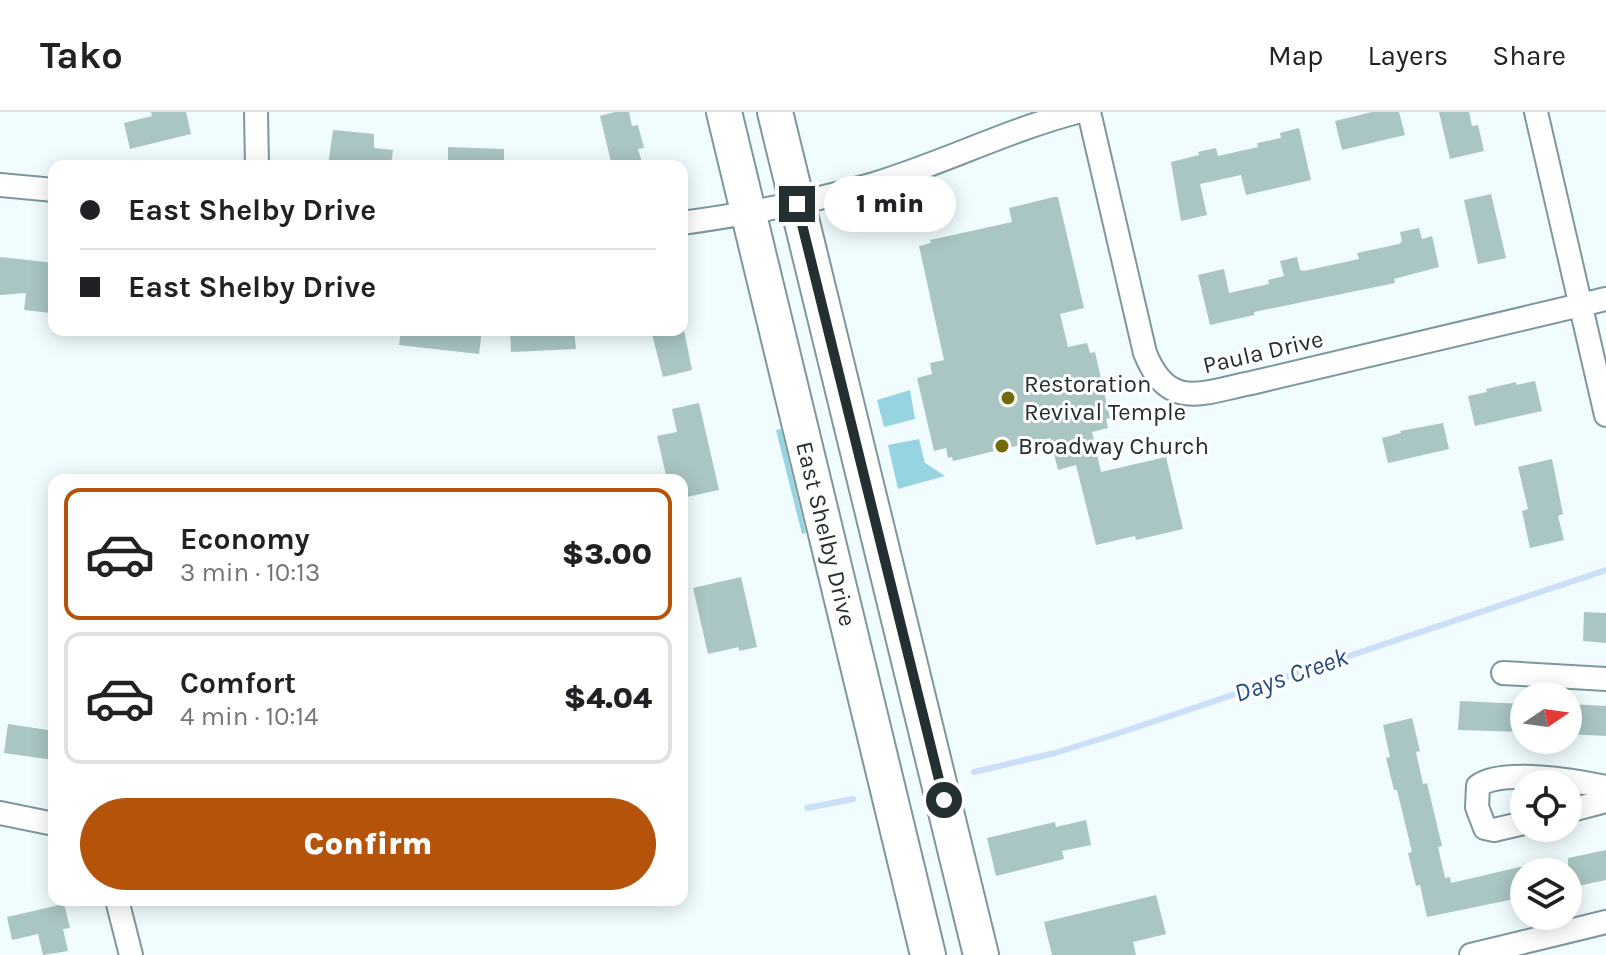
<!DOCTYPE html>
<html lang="en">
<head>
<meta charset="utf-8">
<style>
	:root { --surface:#fff; --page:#f6f6f6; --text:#202124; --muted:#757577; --line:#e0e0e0; --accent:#b45309 }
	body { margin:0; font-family:Karla,sans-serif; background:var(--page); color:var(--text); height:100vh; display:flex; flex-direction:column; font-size:30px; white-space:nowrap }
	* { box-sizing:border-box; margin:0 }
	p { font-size:26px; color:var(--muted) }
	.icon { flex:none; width:44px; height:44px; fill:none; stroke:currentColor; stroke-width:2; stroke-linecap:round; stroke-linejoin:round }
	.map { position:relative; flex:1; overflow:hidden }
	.drawer { position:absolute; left:48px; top:362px; width:640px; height:432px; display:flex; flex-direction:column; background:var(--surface); border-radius:16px; box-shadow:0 4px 20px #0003 }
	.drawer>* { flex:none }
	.top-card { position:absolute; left:48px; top:48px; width:640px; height:176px; border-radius:16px; box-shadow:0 4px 20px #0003; display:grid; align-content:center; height:176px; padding:0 32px; background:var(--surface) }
	.needle { width:52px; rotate:77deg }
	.tools { position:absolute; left:1510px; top:570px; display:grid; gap:16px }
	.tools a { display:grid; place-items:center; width:72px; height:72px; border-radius:50%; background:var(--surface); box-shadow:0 4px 20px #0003; font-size:40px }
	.end { position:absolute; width:36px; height:36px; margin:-18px; border:10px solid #242f31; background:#fff; box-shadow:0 0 0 4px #fff }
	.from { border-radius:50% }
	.bubble { position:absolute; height:56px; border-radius:28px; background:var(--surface); box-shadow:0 4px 20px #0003; font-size:26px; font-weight:800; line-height:56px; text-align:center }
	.top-card b { display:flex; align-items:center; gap:28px; height:76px; font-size:30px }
	.top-card b+b { border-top:2px solid var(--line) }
	.top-card i { width:20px; height:20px; background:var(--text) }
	ul { padding:14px 0 0; list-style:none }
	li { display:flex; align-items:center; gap:24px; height:132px; margin:0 16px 12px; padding:0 16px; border:4px solid var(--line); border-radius:16px }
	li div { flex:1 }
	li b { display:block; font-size:30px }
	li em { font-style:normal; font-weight:800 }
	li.selected { border-color:var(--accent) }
	li>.icon { width:72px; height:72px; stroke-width:1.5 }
	.primary-button { display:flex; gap:16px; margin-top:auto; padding:16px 32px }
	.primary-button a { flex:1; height:92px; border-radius:48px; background:var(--accent); color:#fff; font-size:32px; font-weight:800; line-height:92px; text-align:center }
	header { display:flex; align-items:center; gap:48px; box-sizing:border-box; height:112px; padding:0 40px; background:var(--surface); border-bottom:2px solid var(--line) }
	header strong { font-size:38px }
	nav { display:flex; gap:44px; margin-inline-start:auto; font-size:28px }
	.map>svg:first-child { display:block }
	.green { fill:#97d4e2 }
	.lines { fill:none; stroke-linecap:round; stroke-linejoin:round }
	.stream { stroke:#ccdff8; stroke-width:6 }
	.building { fill:#a9c5c4 }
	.minor-casing { stroke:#7d979d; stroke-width:26 }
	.primary-casing { stroke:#7d979d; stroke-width:38 }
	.minor { stroke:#fff; stroke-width:22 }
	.primary { stroke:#fff; stroke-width:34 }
	.route { stroke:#242f31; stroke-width:10 }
	.poi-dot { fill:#706b07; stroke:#fff; stroke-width:3 }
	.labels { text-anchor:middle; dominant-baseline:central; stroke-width:6; stroke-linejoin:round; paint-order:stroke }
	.street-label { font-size:24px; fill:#242f31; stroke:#fff }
	.poi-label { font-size:24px; fill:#242f31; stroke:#fff; text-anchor:start }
	.water-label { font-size:26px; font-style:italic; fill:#254c81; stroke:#fff }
</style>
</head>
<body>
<header>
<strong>Tako</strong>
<nav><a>Map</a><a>Layers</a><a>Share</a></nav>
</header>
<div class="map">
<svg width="1606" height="843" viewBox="0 0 1606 843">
	<rect width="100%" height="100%" fill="#f0fcfe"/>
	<g class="green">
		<polygon points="910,278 915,307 884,315 877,288"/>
		<polygon points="781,317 806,421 802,422 776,318"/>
		<polygon points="919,327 925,351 945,364 898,377 888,333"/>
	</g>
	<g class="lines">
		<g class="stream">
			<polyline points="974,660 1055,641 1113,623 1606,458"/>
			<polyline points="807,696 853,687"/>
		</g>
	</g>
	<g class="building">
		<polygon points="151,0 186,0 191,22 130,37 124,11 152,4"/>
		<polygon points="615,0 629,0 632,14 638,13 644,36 638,37 643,54 612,54 600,4"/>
		<polygon points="1372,0 1399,0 1405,23 1342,38 1335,9"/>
		<polygon points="1439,0 1469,0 1472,14 1478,13 1484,39 1450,47"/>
		<polygon points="1299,16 1311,68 1246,83 1241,63 1200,72 1207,103 1181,109 1171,50 1199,43 1198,40 1216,36 1218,44 1258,35 1257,31 1281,26 1280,21"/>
		<polygon points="333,18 374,22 374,36 393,38 391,54 328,54"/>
		<polygon points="448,35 504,37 504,54 448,54"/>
		<polygon points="1491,82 1506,146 1478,152 1464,88"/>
		<polygon points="1054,85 1058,85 1084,196 1060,202 1068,235 1087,231 1090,241 1095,240 1110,306 1106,307 1108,316 1092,320 1101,360 1166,345 1183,417 1136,428 1135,424 1096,433 1076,353 1058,358 1050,326 953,349 952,345 948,346 946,336 934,339 917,266 932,262 930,251 944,248 919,134 931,131 930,128 1012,110 1009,96"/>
		<polygon points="1419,116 1422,127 1432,124 1439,155 1394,167 1395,171 1254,200 1254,203 1210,213 1198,163 1224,157 1229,181 1269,172 1268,168 1284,164 1280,149 1297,145 1300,158 1304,159 1359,147 1357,141 1399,132 1402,129 1400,120"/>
		<polygon points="0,145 54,151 54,193 51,201 24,198 26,181 0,183"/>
		<polygon points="401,218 482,218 479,242 399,233"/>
		<polygon points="510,218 574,218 576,237 511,240"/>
		<polygon points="651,218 684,218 692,258 663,265"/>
		<polygon points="1535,269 1542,299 1475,314 1468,284 1487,280 1486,277 1516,270 1516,273"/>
		<polygon points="699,291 719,378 682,386 682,368 667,368 657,324 677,320 672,297"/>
		<polygon points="1443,311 1449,337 1388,351 1382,326 1401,321 1400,319"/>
		<polygon points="1552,347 1563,402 1558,404 1564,428 1530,436 1522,399 1528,397 1518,355"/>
		<polygon points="741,465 757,535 739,539 739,535 708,542 693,476"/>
		<polygon points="1584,500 1606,501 1606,531 1583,529"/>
		<polygon points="1460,589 1524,592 1524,620 1458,618"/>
		<polygon points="1568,592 1606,594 1606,624 1568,622"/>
		<polygon points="1412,606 1420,639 1416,640 1423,672 1427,671 1442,734 1438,735 1445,766 1450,765 1451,771 1524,754 1524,785 1427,805 1420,773 1416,774 1408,741 1412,740 1397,678 1394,678 1386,646 1390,645 1383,613"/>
		<polygon points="8,612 54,619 54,648 4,641"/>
		<polygon points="1086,708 1091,733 1062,739 1064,747 996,764 987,726 1055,710 1056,715"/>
		<polygon points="1606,738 1606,768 1568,776 1568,746"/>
		<polygon points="1156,783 1166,822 1133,830 1136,843 1052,843 1044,810"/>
		<polygon points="64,792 70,816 63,817 68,839 43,843 38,822 12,828 7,805"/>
	</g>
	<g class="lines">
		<defs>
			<g id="minor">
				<polyline points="256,0 257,54"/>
				<path d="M1089,0l56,241c23,58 56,40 106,30l355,-84"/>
				<polyline points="1536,0 1606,303"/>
				<polyline points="0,73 54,78"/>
				<path d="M682,111c65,-9 129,-21 192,-39 69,-21 134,-54 203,-72"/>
				<polyline points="1503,561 1606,567"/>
				<polyline points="1568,699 1606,689"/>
				<polyline points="0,701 54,712"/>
				<path d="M1524,711l-30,7 -9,-2 -8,-21 1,-21c24,-18 99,-5 128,1"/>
				<polyline points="117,788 131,843"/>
				<polyline points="1471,843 1606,810"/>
			</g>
			<g id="primary">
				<path id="s1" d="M724,0l204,843"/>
				<polyline points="775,0 981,843"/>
			</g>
		</defs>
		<use href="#minor" class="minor-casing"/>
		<use href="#primary" class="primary-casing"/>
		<use href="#minor" class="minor"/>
		<use href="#primary" class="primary"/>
	</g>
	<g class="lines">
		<polyline class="route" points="797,92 944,688"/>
	</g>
	<g class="poi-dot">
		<circle cx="1008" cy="286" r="8"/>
		<circle cx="1002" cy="334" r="8"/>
	</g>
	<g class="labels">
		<g class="street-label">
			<text transform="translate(1263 240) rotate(-13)">Paula Drive</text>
			<text stroke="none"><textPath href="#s1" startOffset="434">East Shelby Drive</textPath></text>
		</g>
		<g class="poi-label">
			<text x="1024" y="272">Restoration<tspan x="1024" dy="28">Revival Temple</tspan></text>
			<text x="1018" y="334">Broadway Church</text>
		</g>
		<g class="water-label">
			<text transform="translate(1291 563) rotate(-19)">Days Creek</text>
		</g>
	</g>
</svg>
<div class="tools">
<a><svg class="needle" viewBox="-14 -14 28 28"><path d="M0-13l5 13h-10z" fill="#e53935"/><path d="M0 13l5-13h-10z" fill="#757577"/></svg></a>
<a><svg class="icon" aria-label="locate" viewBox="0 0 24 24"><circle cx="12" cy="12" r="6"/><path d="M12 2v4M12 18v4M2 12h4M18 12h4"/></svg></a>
<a><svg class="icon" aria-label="layers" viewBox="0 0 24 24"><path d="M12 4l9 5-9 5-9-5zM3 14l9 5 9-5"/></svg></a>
</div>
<i class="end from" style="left:944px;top:688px"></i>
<i class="end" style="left:797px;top:92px"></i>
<div class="bubble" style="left:824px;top:64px;width:132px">1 min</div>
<div class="top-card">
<b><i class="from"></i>East Shelby Drive</b>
<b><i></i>East Shelby Drive</b>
</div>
<section class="drawer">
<ul>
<li class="selected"><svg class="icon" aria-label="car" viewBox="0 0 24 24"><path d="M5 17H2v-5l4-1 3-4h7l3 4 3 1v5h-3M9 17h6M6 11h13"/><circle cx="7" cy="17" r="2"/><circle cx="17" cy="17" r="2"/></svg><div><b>Economy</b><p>3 min · 10:13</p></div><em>$3.00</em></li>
<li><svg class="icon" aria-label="car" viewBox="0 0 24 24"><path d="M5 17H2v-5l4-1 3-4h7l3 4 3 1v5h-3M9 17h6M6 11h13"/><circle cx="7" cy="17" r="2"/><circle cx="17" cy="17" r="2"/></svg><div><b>Comfort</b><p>4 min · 10:14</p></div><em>$4.04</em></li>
</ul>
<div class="primary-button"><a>Confirm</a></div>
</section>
</div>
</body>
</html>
